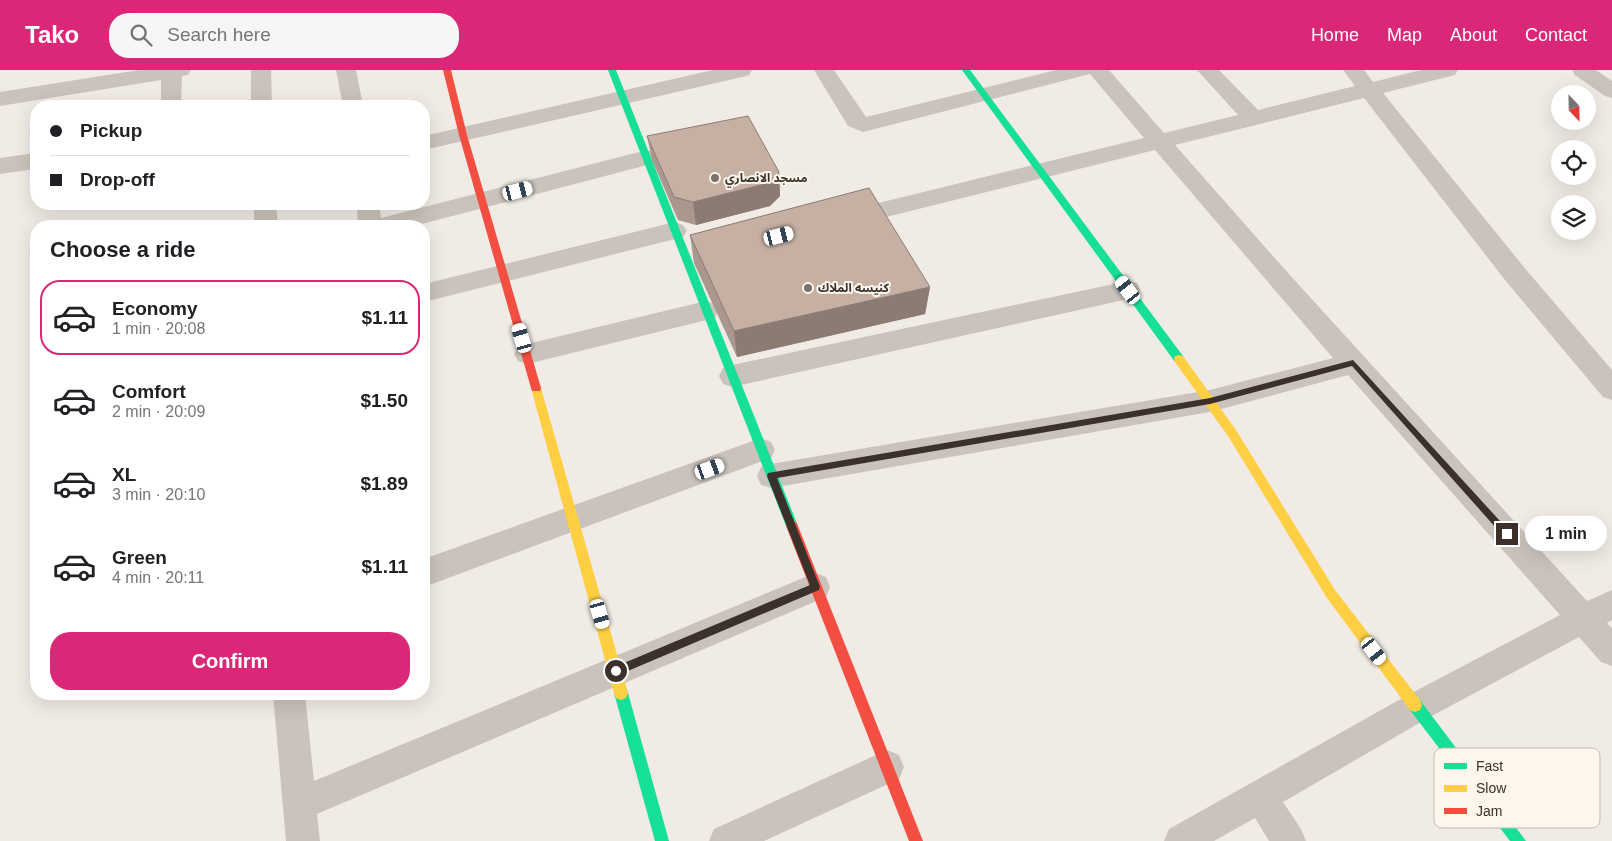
<!DOCTYPE html>
<html lang="en">
<head>
<meta charset="utf-8">
<style>
	:root { --surface:#fff; --page:#f6f6f6; --text:#202124; --muted:#757577; --line:#e0e0e0; --accent:#db2777 }
	body { margin:0; font-family:Arial,"Noto Sans Arabic",sans-serif; background:var(--page); color:var(--text); height:100vh; display:flex; flex-direction:column; font-size:19px; white-space:nowrap }
	* { box-sizing:border-box; margin:0 }
	p { font-size:16px; color:var(--muted) }
	.icon { flex:none; width:28px; height:28px; fill:none; stroke:currentColor; stroke-width:2; stroke-linecap:round; stroke-linejoin:round }
	.map { position:relative; flex:1; overflow:hidden }
	.side { position:absolute; left:30px; top:150px; width:400px; height:480px; display:flex; flex-direction:column; background:var(--surface); border-radius:20px; box-shadow:0 5px 20px #0002 }
	.side>* { flex:none }
	.hud { position:absolute; left:30px; top:30px; width:400px; height:110px; border-radius:20px; box-shadow:0 5px 20px #0002; display:grid; align-content:center; height:110px; padding:0 20px; background:var(--surface) }
	.needle { width:32px; rotate:158deg }
	.buttons { position:absolute; left:1551px; top:15px; display:grid; gap:10px }
	.buttons a { display:grid; place-items:center; width:45px; height:45px; border-radius:50%; background:var(--surface); box-shadow:0 5px 20px #0002; font-size:25px }
	.end { position:absolute; width:22px; height:22px; margin:-11px; border:6px solid #3c302a; background:#fff; box-shadow:0 0 0 2px #fff }
	.from { border-radius:50% }
	.bubble { position:absolute; height:35px; border-radius:18px; background:var(--surface); box-shadow:0 5px 20px #0002; font-size:16px; font-weight:800; line-height:35px; text-align:center }
	.car { position:absolute; width:15px; height:30px; margin:-15px -8px; border-radius:6px; box-shadow:0 0 4px 1px #0007; background:linear-gradient(#fff 24%,#345 0 40%,#fff 0 76%,#345 0 86%,#fff 0) }
	.hud b { display:flex; align-items:center; gap:18px; height:48px; font-size:19px }
	.hud b+b { border-top:1px solid var(--line) }
	.hud i { width:12px; height:12px; background:var(--text) }
	ul { padding:0; list-style:none }
	li { display:flex; align-items:center; gap:15px; height:75px; margin:0 10px 8px; padding:0 10px; border:2px solid transparent; border-radius:20px }
	li div { flex:1 }
	li b { display:block; font-size:19px }
	li em { font-style:normal; font-weight:800 }
	li.active { border-color:var(--accent) }
	li>.icon { width:45px; height:45px; stroke-width:1.5 }
	h2 { padding:0 20px; font-size:22px; line-height:60px }
	.action { display:flex; gap:10px; margin-top:auto; padding:10px 20px }
	.action a { flex:1; height:58px; border-radius:20px; background:var(--accent); color:#fff; font-size:20px; font-weight:800; line-height:58px; text-align:center }
	header { display:flex; align-items:center; gap:30px; box-sizing:border-box; height:70px; padding:0 25px; background:var(--accent); color:#fff }
	header strong { font-size:24px }
	nav { display:flex; gap:28px; margin-inline-start:auto; font-size:18px }
	.search { width:350px; height:45px; background:var(--page); display:flex; align-items:center; gap:12px; box-sizing:border-box; padding:0 18px; border-radius:20px; color:var(--muted); font-size:19px }
	.map>svg:first-child { display:block }
	.lines { fill:none; stroke-linecap:round; stroke-linejoin:round }
	.street { fill:#cac3bc; fill-rule:evenodd }
	.fast { fill:#16e098; fill-rule:evenodd }
	.slow { fill:#ffcf43; fill-rule:evenodd }
	.jam { fill:#f24e42; fill-rule:evenodd }
	.wall { fill:#aa978d }
	.shaded-wall { fill:#8b7b73 }
	.building { fill:#c6b0a4; stroke:#8b7b73 }
	.route { fill:#3c302a }
	.poi-dot { fill:#7b716b; stroke:#fcf6ed; stroke-width:2 }
	.labels { text-anchor:middle; dominant-baseline:central; stroke-width:4; stroke-linejoin:round; paint-order:stroke }
	.poi-label { font-size:12px; font-weight:bold; fill:#3c302a; stroke:#fcf6ed; text-anchor:start }
	.key { fill:#fcf6ed; stroke:#c2bbb2; stroke-width:1 }
	.key-label { font-size:14px; fill:#3c302a }
</style>
</head>
<body>
<header>
<strong>Tako</strong>
<div class="search"><svg class="icon" aria-label="search" viewBox="0 0 24 24"><circle cx="10" cy="10" r="6"/><path d="M15 15l6 6"/></svg>Search here</div>
<nav><a>Home</a><a>Map</a><a>About</a><a>Contact</a></nav>
</header>
<div class="map">
<svg width="1612" height="771" viewBox="0 0 1612 771">
	<rect width="100%" height="100%" fill="#f0ebe4"/>
	<g class="lines">
		<g class="street">
			<polygon points="139,0 191,0 188,5 182,6 181,36 161,36 161,10 0,36 0,22"/>
			<polygon points="251,0 271,0 272,36 251,36"/>
			<polygon points="336,0 356,0 363,36 343,36"/>
			<polygon points="713,0 752,0 749,5 742,7 424,80 424,66"/>
			<polygon points="814,0 834,0 866,47 1056,0 1109,0 1164,63 1238,45 1197,0 1219,0 1258,40 1355,16 1343,0 1364,0 1373,12 1421,0 1458,0 1455,5 1383,23 1523,196 1612,300 1612,330 1603,327 1505,210 1364,28 1175,75 1288,203 1587,531 1612,520 1612,550 1607,553 1612,558 1612,596 1601,592 1579,567 1428,648 1283,732 1301,759 1306,771 1269,771 1255,748 1214,771 1164,771 1169,759 1406,626 1560,545 1348,305 1210,342 771,418 761,415 757,406 761,397 771,394 1210,320 1333,288 1155,80 846,157 838,155 834,149 838,143 846,141 1144,68 1090,4 863,62 848,56"/>
			<polygon points="1572,0 1596,0 1612,11 1612,28 1605,26 1575,5"/>
			<polygon points="647,80 655,83 658,88 655,93 414,156 358,156 357,134 379,134 381,148"/>
			<polygon points="36,83 36,99 0,104 0,88"/>
			<polygon points="254,134 276,134 278,156 254,156"/>
			<polygon points="675,152 683,155 687,161 683,167 424,232 424,214"/>
			<polygon points="1128,211 1137,213 1140,220 1137,227 732,317 723,314 719,306 723,298 732,295"/>
			<polygon points="706,231 715,234 718,241 715,248 527,294 518,291 514,284 518,277 527,274"/>
			<polygon points="761,368 771,372 775,380 771,388 424,517 424,489"/>
			<polygon points="815,503 826,507 830,517 826,527 317,744 320,771 286,771 273,624 305,624 314,711"/>
			<polygon points="887,680 899,685 904,697 899,709 764,771 709,771 714,759"/>
		</g>
		<g class="fast">
			<polygon points="608,0 616,0 798,456 796,460 792,461 788,460 786,456"/>
			<polygon points="962,0 970,0 1183,286 1184,289 1183,292 1175,292"/>
			<polygon points="621,616 626,618 628,623 669,771 655,771 614,623 616,618"/>
			<polygon points="1415,628 1420,630 1526,771 1510,771 1410,640 1408,635 1410,630"/>
		</g>
		<g class="slow">
			<polygon points="1179,285 1183,286 1236,360 1335,520 1420,630 1422,635 1420,640 1415,642 1410,640 1327,528 1228,366 1175,292 1174,289 1175,286"/>
			<polygon points="536,314 540,315 541,318 628,623 626,628 621,630 616,628 614,623 531,318 532,315"/>
		</g>
		<g class="jam">
			<polygon points="443,0 451,0 467,65 541,318 540,321 532,321 531,318 459,65"/>
			<polygon points="792,451 796,452 798,456 923,771 909,771 786,456 788,452"/>
		</g>
	</g>
	<g class="wall">
		<polygon points="647,66 779,102 780,126 770,136 696,155 678,150 652,90"/>
		<polygon points="690,165 930,217 925,244 737,287 694,193"/>
	</g>
	<g class="shaded-wall">
		<polygon points="779,102 780,126 770,136 696,155 693,132"/>
		<polygon points="930,217 925,244 737,287 734,261"/>
	</g>
	<g class="building">
		<polygon points="748,46 779,102 769,113 693,132 674,127 647,66"/>
		<polygon points="869,118 930,217 734,261 690,165"/>
	</g>
	<polygon class="route" points="1353,290 1510,462 1510,467 1504,467 1352,296 1210,334 777,408 820,517 819,520 616,606 612,604 612,598 810,515 767,406 768,403 1210,328"/>
	<g class="poi-dot">
		<circle cx="715" cy="108" r="5"/>
		<circle cx="808" cy="218" r="5"/>
	</g>
	<g class="labels">
		<g class="poi-label">
			<text x="725" y="108">مسجد الانصاري</text>
			<text x="818" y="218">كنيسه الملاك</text>
		</g>
	</g>
	<rect x="1434" y="678" width="166" height="80" rx="8" class="key"/>
	<rect x="1444" y="693" width="23" height="6" fill="#16e098"/>
	<rect x="1444" y="715" width="23" height="7" fill="#ffcf43"/>
	<rect x="1444" y="738" width="23" height="6" fill="#f24e42"/>
	<g class="key-label">
		<text x="1476" y="701">Fast</text>
		<text x="1476" y="723">Slow</text>
		<text x="1476" y="746">Jam</text>
	</g>
</svg>
<div class="buttons">
<a><svg class="needle" viewBox="-14 -14 28 28"><path d="M0-13l5 13h-10z" fill="#e53935"/><path d="M0 13l5-13h-10z" fill="#757577"/></svg></a>
<a><svg class="icon" aria-label="locate" viewBox="0 0 24 24"><circle cx="12" cy="12" r="6"/><path d="M12 2v4M12 18v4M2 12h4M18 12h4"/></svg></a>
<a><svg class="icon" aria-label="layers" viewBox="0 0 24 24"><path d="M12 4l9 5-9 5-9-5zM3 14l9 5 9-5"/></svg></a>
</div>
<i class="end from" style="left:616px;top:601px"></i>
<i class="end" style="left:1507px;top:464px"></i>
<div class="bubble" style="left:1525px;top:446px;width:82px">1 min</div>
<i class="car" style="left:518px;top:121px;rotate:76deg"></i>
<i class="car" style="left:779px;top:166px;rotate:76deg"></i>
<i class="car" style="left:1128px;top:220px;rotate:323deg"></i>
<i class="car" style="left:522px;top:268px;rotate:344deg"></i>
<i class="car" style="left:710px;top:399px;rotate:70deg"></i>
<i class="car" style="left:600px;top:544px;rotate:164deg"></i>
<i class="car" style="left:1374px;top:581px;rotate:143deg"></i>
<div class="hud">
<b><i class="from"></i>Pickup</b>
<b><i></i>Drop-off</b>
</div>
<section class="side">
<h2>Choose a ride</h2>
<ul>
<li class="active"><svg class="icon" aria-label="car" viewBox="0 0 24 24"><path d="M5 17H2v-5l4-1 3-4h7l3 4 3 1v5h-3M9 17h6M6 11h13"/><circle cx="7" cy="17" r="2"/><circle cx="17" cy="17" r="2"/></svg><div><b>Economy</b><p>1 min · 20:08</p></div><em>$1.11</em></li>
<li><svg class="icon" aria-label="car" viewBox="0 0 24 24"><path d="M5 17H2v-5l4-1 3-4h7l3 4 3 1v5h-3M9 17h6M6 11h13"/><circle cx="7" cy="17" r="2"/><circle cx="17" cy="17" r="2"/></svg><div><b>Comfort</b><p>2 min · 20:09</p></div><em>$1.50</em></li>
<li><svg class="icon" aria-label="car" viewBox="0 0 24 24"><path d="M5 17H2v-5l4-1 3-4h7l3 4 3 1v5h-3M9 17h6M6 11h13"/><circle cx="7" cy="17" r="2"/><circle cx="17" cy="17" r="2"/></svg><div><b>XL</b><p>3 min · 20:10</p></div><em>$1.89</em></li>
<li><svg class="icon" aria-label="car" viewBox="0 0 24 24"><path d="M5 17H2v-5l4-1 3-4h7l3 4 3 1v5h-3M9 17h6M6 11h13"/><circle cx="7" cy="17" r="2"/><circle cx="17" cy="17" r="2"/></svg><div><b>Green</b><p>4 min · 20:11</p></div><em>$1.11</em></li>
</ul>
<div class="action"><a>Confirm</a></div>
</section>
</div>
</body>
</html>
